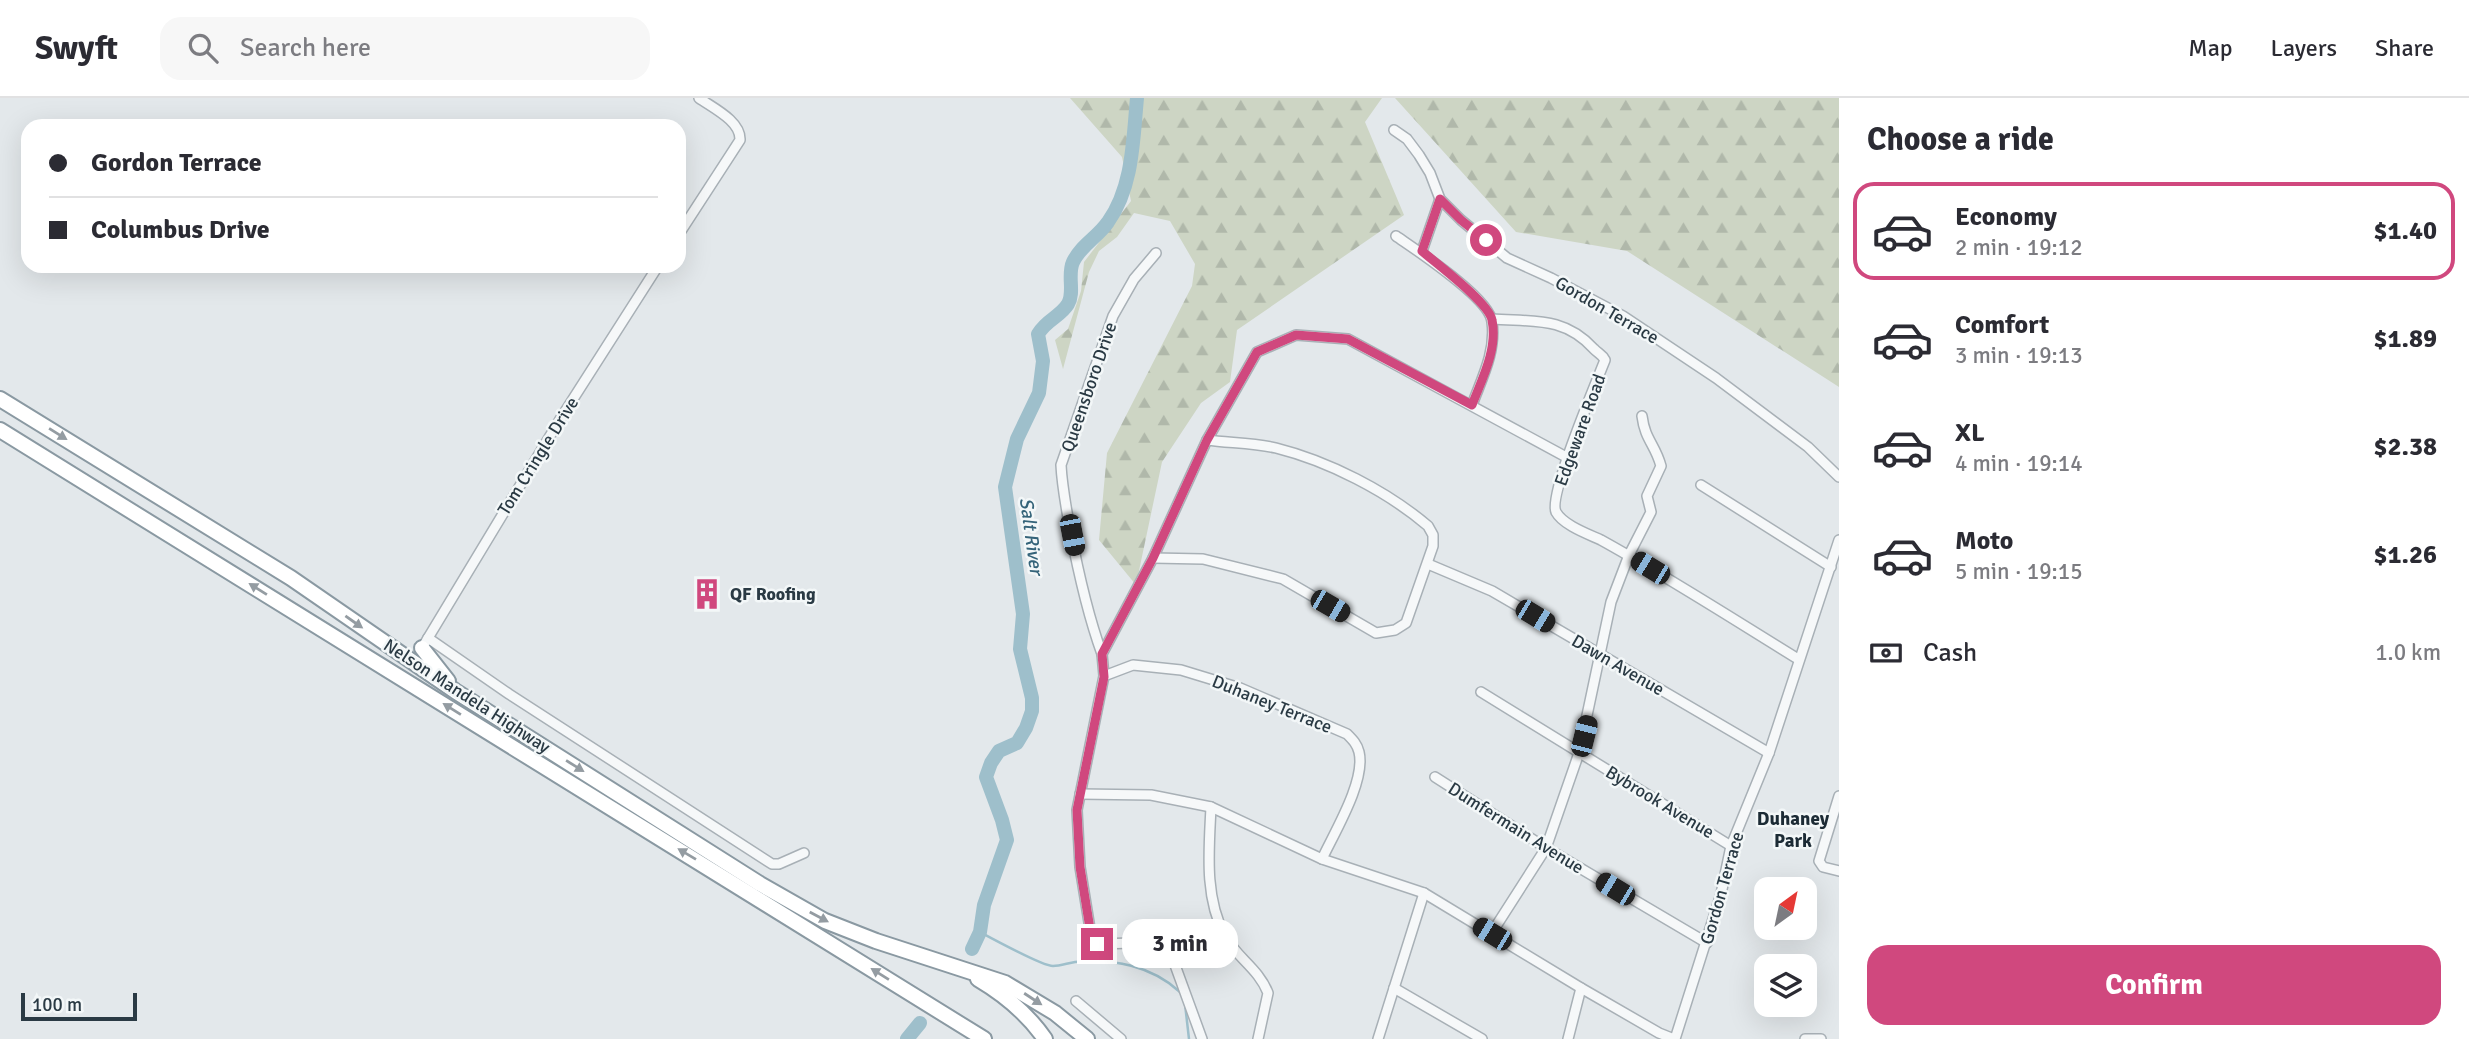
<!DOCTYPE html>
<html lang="en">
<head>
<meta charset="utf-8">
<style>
	:root { --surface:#fff; --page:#f7f7f7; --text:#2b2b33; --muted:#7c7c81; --line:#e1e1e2; --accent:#d0487e }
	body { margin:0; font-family:Signika,sans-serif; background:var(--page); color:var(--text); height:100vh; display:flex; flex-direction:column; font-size:26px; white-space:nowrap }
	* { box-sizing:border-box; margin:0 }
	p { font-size:23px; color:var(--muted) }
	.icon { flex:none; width:38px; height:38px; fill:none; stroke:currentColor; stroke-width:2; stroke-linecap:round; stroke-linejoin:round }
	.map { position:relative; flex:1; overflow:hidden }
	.drawer { display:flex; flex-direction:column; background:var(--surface); width:630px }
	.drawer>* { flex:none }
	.banner { position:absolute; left:21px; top:21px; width:665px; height:154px; border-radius:21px; box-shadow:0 7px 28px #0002; display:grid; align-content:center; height:154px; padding:0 28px; background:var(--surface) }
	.needle { width:46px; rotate:33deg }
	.controls { position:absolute; left:1754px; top:779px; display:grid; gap:14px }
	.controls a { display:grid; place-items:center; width:63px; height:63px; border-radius:14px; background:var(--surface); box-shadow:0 7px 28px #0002; font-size:35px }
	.scale { position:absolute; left:21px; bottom:18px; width:116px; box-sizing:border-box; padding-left:7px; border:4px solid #2a3a44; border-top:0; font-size:19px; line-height:24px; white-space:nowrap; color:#2a3a44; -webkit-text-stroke:5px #f3f7f8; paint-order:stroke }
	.end { position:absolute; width:32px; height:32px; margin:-16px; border:9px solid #d0487e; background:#fff; box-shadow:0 0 0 4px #fff }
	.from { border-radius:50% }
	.bubble { position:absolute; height:49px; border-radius:21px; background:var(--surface); box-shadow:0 7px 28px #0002; font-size:23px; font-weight:800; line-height:49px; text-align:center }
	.car { position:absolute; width:21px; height:42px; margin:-21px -10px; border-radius:9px; box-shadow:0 0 5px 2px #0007; background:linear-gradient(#222 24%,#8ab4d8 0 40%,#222 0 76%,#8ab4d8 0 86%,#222 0) }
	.banner b { display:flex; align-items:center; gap:24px; height:66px; font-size:26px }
	.banner b+b { border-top:2px solid var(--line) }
	.banner i { width:18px; height:18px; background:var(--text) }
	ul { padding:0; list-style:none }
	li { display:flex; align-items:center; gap:21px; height:98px; margin:0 14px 10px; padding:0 14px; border:4px solid transparent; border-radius:21px }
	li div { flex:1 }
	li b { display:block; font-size:26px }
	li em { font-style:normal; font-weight:800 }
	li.active { border-color:var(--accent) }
	li>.icon { width:63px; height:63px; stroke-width:1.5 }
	h2 { padding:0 28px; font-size:32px; line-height:84px }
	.pay { display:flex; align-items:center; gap:18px; height:77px; padding:0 28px; font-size:26px }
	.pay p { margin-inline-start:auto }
	.button { display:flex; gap:14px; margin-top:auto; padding:14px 28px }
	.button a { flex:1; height:80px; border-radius:21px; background:var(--accent); color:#fff; font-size:28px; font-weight:800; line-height:80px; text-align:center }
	header { display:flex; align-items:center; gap:42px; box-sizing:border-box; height:98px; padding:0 35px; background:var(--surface); border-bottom:2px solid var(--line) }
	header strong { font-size:33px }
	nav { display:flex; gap:38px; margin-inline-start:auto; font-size:24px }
	.search { width:490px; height:63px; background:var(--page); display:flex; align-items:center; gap:18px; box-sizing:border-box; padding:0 24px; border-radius:21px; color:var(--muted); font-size:26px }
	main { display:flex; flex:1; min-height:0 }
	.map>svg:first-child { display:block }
	.forest { fill:url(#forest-firs) }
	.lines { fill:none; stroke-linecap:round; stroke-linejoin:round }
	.stream { stroke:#9ebfcb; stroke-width:2.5 }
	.river { stroke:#9ebfcb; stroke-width:14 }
	.minor-casing { stroke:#a8b0b6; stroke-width:12 }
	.trunk-casing { stroke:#8a99a2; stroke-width:18 }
	.minor { stroke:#f6f8f9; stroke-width:9 }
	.trunk { stroke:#fff; stroke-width:14 }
	.oneway { fill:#949ca2 }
	.route { stroke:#d0487e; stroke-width:9 }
	.labels { text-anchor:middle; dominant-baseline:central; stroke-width:5; stroke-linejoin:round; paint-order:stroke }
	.street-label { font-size:18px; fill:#2a3a44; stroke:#f3f7f8 }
	.poi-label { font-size:18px; font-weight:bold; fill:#2a3a44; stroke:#f3f7f8; text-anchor:start }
	.water-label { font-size:19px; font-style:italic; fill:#346379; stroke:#f3f7f8 }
	.neighbourhood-label { font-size:19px; font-weight:bold; fill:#1c2b35; stroke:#f3f7f8 }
</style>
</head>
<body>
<header>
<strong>Swyft</strong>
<div class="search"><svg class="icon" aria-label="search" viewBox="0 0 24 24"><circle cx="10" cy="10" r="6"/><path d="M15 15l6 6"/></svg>Search here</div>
<nav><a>Map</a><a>Layers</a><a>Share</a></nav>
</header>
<main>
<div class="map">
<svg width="1839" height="941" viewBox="0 0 1839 941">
	<defs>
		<pattern id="forest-firs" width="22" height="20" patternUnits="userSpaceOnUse" patternTransform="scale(1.75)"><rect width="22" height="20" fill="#cdd5c4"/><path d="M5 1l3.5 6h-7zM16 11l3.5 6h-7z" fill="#b0b8aa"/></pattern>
	</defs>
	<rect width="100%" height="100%" fill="#e3e8eb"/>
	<g class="forest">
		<polygon points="1070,0 1382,0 1365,24 1404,117 1237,232 1230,284 1201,305 1162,364 1136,487 1099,442 1107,355 1192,188 1195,166 1170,123 1134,115 1117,139 1099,153 1089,174 1063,271 1055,242 1068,231 1081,193 1084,164 1131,103 1122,59"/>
		<polygon points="1395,0 1839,0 1839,289 1627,153 1516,134"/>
	</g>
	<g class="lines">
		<g class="stream">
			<path d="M980,834c13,7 63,34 73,34 7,0 15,-3 22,-4 38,-4 77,4 105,30"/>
			<polyline points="1185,906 1189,941"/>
		</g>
		<g class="river">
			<path d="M972,851l8,-17 4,-27 23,-65 -5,-20 -16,-43 5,-14 8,-12 18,-8 9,-15 6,-17v-13l-12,-49 3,-35 -18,-127 12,-48 22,-46 4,-32 -5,-27c9,-15 22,-17 30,-30 7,-12 -1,-29 5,-42 8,-17 25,-25 35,-40 25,-35 25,-82 29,-124"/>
			<polyline points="907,941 920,925"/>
		</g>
		<defs>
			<g id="minor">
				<polyline points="1394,32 1407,41 1419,57 1430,75 1440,101 1461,122 1507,160 1551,180 1623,218 1716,280 1808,349 1839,379"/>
				<path d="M679,136l61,-94c1,-19 -27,-32 -41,-42"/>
				<path d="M1396,138c20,14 94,62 96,86 4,30 -10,56 -20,83"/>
				<polyline points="1422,153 1440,101"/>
				<path d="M1492,221c41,3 72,-3 102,30 5,5 8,5 11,11 -9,23 -57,136 -49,152 7,13 32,22 45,28 67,37 132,79 197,119"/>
				<polyline points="1701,387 1831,469"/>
				<path d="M1153,460l50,1 80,20 93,54 19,-3 11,-7 27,-77v-11l-5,-9c-41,-35 -100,-65 -152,-78 -22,-5 -47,-5 -69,-8"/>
				<polyline points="1428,466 1492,493 1769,655"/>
				<polyline points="428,540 509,596 772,766 779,766 804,755"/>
				<polyline points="422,550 559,323 658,168"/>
				<path d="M1102,556c-15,-41 -24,-83 -32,-125 -4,-22 -8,-43 -9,-64l52,-149 21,-37 22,-26"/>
				<path d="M1104,578l29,-11 48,5 59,18 107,46c6,6 10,10 12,18 7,29 -25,81 -37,107"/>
				<polyline points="1481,594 1731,748"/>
				<polyline points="1435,679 1546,750 1707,845"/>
				<polyline points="1080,696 1151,697 1211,709 1322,761 1424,795 1581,890 1659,935 1674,941"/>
				<polyline points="1839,698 1819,763 1823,769 1839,773"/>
				<path d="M1211,709c-2,43 -7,90 14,129 11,21 34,33 43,57l-10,46"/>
				<path d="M1491,836l55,-86 33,-95 32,-151 18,-47 22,-43 -4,-16 14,-30c-6,-22 -16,-26 -19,-50"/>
				<polyline points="1394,890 1482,941"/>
				<polyline points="1076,903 1121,941"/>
				<polyline points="1202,941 1175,867 1165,856 1133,845 1097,846 1092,843 1080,769 1077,712 1104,578 1102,556 1153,460 1207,342 1257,254 1296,237 1348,241 1568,360"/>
				<polyline points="1378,941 1424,795"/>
				<polyline points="1568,941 1581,890"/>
				<polyline points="1675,941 1721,796 1731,748 1769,655 1839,442"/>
				<polyline points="1805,941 1821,941"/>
			</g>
			<g id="trunk">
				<polyline points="0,301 291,480 455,593 760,786 825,823 876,843 1005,885 1055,915 1087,941"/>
				<polyline points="0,332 984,941"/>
				<polyline points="422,550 448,583"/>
				<path d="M978,881c27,16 49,34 67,60"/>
			</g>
		</defs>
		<use href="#minor" class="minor-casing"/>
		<use href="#trunk" class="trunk-casing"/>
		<use href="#minor" class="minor"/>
		<use href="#trunk" class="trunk"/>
	</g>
	<defs><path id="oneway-solid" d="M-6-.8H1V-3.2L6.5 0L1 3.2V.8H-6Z" transform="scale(1.75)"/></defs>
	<g class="oneway">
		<use href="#oneway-solid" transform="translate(58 336) rotate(32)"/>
		<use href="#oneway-solid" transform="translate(258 491) rotate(-148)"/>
		<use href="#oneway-solid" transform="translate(354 524) rotate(35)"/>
		<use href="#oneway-solid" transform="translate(452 611) rotate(-148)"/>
		<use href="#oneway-solid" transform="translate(575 668) rotate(32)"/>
		<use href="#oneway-solid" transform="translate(687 756) rotate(-149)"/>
		<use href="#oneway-solid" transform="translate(819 819) rotate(28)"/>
		<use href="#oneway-solid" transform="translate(880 876) rotate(-148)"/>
		<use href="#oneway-solid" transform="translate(1033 901) rotate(33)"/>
	</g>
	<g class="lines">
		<path class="route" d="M1097,846l-5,-3 -12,-74 -3,-57 27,-133 -2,-23 51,-96 54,-118 50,-88 39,-17 52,4 124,66c10,-26 26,-56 20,-85 -3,-17 -55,-56 -70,-69l18,-52 21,21 25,20"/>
	</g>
	<defs>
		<symbol id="building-bare" viewBox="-9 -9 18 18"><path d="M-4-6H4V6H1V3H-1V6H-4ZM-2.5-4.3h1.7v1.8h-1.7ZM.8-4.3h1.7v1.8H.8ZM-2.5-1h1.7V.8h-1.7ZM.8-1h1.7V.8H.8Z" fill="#d0487e" stroke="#f3f7f8" stroke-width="2.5" paint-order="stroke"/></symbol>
	</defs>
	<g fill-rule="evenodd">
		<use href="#building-bare" x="685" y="474" width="44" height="44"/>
	</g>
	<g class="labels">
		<g class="street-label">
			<text transform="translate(1607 212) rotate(30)">Gordon Terrace</text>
			<text transform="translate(1089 289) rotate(-71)">Queensboro Drive</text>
			<text transform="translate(1580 332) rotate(-70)">Edgeware Road</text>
			<text transform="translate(538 358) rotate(-58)">Tom Cringle Drive</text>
			<text transform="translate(1618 567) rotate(30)">Dawn Avenue</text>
			<text transform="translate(467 598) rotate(33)">Nelson Mandela Highway</text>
			<text transform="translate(1272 606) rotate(22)">Duhaney Terrace</text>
			<text transform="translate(1660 704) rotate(31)">Bybrook Avenue</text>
			<text transform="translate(1516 730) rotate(32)">Dumfermain Avenue</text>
			<text transform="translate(1722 790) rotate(-74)">Gordon Terrace</text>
		</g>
		<g class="poi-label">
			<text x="730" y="496">QF Roofing</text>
		</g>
		<g class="water-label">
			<text transform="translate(1031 438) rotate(82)">Salt River</text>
		</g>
		<g class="neighbourhood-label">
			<text x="1793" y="721">Duhaney<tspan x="1793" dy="22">Park</tspan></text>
		</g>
	</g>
</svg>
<div class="controls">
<a><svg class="needle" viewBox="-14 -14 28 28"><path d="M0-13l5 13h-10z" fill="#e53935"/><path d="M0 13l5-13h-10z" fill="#7c7c81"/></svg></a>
<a><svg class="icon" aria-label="layers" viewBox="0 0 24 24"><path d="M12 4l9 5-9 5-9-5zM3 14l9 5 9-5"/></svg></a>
</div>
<div class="scale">100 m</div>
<i class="end from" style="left:1486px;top:142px"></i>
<i class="end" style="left:1097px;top:846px"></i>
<div class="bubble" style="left:1122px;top:821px;width:116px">3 min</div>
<i class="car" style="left:1072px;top:437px;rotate:169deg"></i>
<i class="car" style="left:1650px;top:470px;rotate:301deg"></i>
<i class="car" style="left:1330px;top:508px;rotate:120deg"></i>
<i class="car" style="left:1535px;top:518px;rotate:121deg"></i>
<i class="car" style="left:1584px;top:638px;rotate:14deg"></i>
<i class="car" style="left:1615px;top:791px;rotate:301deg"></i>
<i class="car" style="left:1492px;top:836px;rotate:301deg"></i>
<div class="banner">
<b><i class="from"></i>Gordon Terrace</b>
<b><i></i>Columbus Drive</b>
</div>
</div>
<section class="drawer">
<h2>Choose a ride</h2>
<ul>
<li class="active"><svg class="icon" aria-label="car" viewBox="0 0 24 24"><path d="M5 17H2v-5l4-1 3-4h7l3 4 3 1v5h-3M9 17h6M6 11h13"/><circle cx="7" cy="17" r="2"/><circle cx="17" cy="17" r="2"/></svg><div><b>Economy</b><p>2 min · 19:12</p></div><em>$1.40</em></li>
<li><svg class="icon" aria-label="car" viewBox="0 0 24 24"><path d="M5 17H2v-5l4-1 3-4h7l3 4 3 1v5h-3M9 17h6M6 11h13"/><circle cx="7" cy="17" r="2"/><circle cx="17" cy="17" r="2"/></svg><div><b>Comfort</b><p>3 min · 19:13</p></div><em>$1.89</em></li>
<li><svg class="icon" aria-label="car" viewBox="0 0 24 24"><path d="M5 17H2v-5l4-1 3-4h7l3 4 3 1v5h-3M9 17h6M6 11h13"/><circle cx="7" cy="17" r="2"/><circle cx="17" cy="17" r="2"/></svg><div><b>XL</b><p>4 min · 19:14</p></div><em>$2.38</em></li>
<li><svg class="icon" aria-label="car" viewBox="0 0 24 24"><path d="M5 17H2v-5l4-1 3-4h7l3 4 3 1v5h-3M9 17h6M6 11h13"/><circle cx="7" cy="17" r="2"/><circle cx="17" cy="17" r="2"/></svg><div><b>Moto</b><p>5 min · 19:15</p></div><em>$1.26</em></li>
</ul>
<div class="pay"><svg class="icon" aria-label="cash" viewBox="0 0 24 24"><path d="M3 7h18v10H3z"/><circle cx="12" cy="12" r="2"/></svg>Cash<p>1.0 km</p></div>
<div class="button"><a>Confirm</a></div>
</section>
</main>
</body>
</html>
